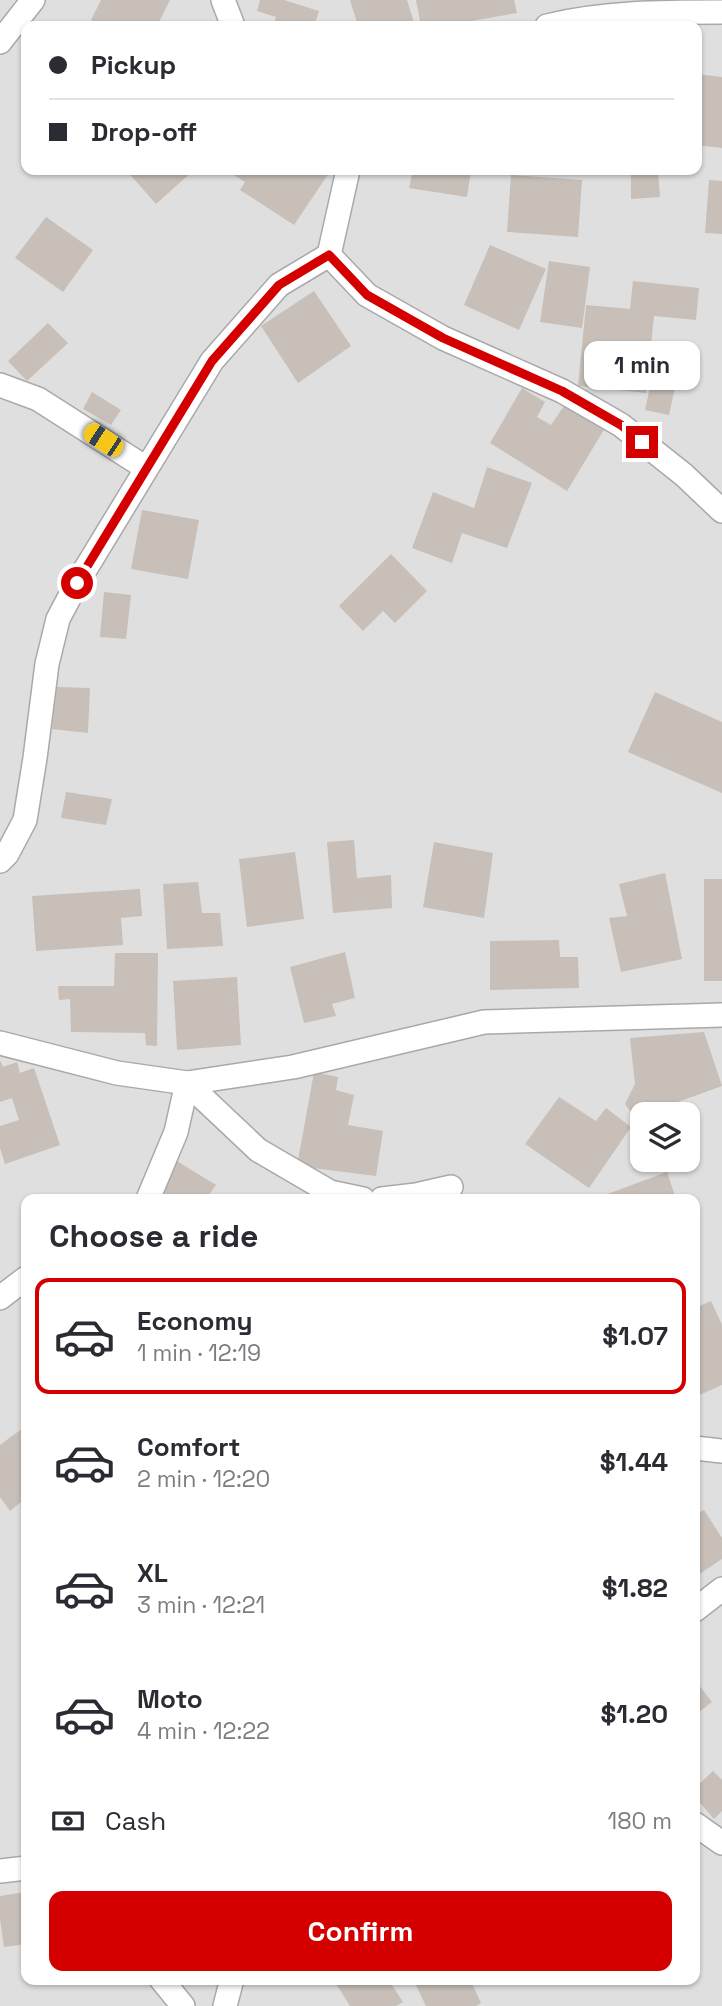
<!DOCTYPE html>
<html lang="en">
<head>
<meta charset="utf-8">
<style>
	:root { --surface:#fff; --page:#f2f2f3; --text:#2b2b33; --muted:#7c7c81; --line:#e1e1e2; --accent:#d40000 }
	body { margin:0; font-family:"Space Grotesk",sans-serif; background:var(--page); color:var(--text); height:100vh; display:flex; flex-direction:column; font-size:26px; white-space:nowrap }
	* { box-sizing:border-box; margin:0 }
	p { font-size:23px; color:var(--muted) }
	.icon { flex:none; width:38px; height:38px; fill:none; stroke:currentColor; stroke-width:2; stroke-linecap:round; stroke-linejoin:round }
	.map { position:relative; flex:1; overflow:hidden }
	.panel { position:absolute; left:21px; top:1194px; width:679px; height:791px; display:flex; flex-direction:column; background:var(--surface); border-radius:14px; box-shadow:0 2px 5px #0004 }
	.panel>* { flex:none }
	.banner { position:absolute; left:21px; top:21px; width:681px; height:154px; border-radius:14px; box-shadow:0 2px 5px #0004; display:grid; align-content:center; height:154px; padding:0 28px; background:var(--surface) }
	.tools { position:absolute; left:630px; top:1102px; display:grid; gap:14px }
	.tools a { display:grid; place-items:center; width:70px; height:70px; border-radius:14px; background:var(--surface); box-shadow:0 2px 5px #0004; font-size:35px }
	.end { position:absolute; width:32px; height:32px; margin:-16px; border:9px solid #d40000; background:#fff; box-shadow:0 0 0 4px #fff }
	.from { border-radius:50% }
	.bubble { position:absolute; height:49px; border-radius:14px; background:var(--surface); box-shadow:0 2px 5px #0004; font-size:23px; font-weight:800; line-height:49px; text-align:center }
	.car { position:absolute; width:21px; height:42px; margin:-21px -10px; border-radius:9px; box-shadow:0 0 5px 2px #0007; background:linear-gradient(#f5c518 24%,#345 0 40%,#f5c518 0 76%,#345 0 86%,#f5c518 0) }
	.banner b { display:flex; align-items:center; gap:24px; height:66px; font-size:26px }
	.banner b+b { border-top:2px solid var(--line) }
	.banner i { width:18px; height:18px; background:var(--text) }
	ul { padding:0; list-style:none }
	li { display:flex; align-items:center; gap:21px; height:116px; margin:0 14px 10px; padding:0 14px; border:4px solid transparent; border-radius:14px }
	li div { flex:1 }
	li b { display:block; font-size:26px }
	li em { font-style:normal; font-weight:800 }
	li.selected { border-color:var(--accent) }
	li>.icon { width:63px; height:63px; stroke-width:1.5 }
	h2 { padding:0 28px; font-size:32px; line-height:84px }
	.pay { display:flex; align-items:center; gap:18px; height:77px; padding:0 28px; font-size:26px }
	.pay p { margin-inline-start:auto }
	.button { display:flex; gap:14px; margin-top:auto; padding:14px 28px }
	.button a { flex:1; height:80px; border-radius:14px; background:var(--accent); color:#fff; font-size:28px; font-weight:800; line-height:80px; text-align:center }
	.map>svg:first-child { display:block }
	.residential { fill:#e0dfdf; fill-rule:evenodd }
	.building { fill:#c7bfb8 }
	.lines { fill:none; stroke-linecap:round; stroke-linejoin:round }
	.street-casing { stroke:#a9a9a9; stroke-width:26 }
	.street { stroke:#fff; stroke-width:23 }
	.route { stroke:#d40000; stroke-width:9 }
</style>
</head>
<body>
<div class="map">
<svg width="722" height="2006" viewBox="0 0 722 2006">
	<rect width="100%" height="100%" fill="#f2efe9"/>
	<path class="residential" d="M0,0h722v2006h-722zM26,26h670v144h-670zM642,1115h46v45h-46zM26,1199h669v780h-669z"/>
	<g class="building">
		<polygon points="101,0 170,0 157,26 103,26 91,20"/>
		<polygon points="260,0 284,0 319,11 314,26 273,26 276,17 257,11"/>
		<polygon points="350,0 407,0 415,26 358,26"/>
		<polygon points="416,0 514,0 517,13 443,26 421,26"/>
		<polygon points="696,74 722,77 722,148 696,145"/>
		<polygon points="126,170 194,170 156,204"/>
		<polygon points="226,170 323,170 329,173 294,225 240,190 245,182"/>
		<polygon points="413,170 471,170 467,197 409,188"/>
		<polygon points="658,172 660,197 631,199 631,174"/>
		<polygon points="511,175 582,180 578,237 507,232"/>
		<polygon points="709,180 722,181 722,234 705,233"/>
		<polygon points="46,217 93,250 63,292 15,258"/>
		<polygon points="490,245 546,269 519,330 464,305"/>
		<polygon points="549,261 590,267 582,328 540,322"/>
		<polygon points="633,281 699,288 696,320 654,316 646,393 578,386 586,305 630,309"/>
		<polygon points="314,291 351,346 298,383 261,326"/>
		<polygon points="48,323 68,343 27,381 8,361"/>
		<polygon points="651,382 675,387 669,415 645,410"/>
		<polygon points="522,388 545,402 537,417 551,425 564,406 605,428 567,491 490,443"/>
		<polygon points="92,392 121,410 111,425 83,409"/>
		<polygon points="487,467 532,483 507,548 462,533 452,563 412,548 433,492 474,508"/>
		<polygon points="142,510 199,520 188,579 131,569"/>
		<polygon points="391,554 427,591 395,623 383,611 363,631 339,606"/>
		<polygon points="104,592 131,595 126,639 100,637"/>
		<polygon points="57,687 90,688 88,733 52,729"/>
		<polygon points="655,692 722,722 722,793 628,752"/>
		<polygon points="66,792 112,799 106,825 61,818"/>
		<polygon points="354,840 357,878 391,875 392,908 333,913 327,842"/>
		<polygon points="434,842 493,853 484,918 423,907"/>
		<polygon points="295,852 304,919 247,927 239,859"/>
		<polygon points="665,873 682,959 621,972 609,918 627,916 619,884"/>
		<rect x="704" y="879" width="18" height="102"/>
		<polygon points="198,882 202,913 220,913 223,946 167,949 163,884"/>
		<polygon points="140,889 142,916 121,918 123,945 36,951 32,896"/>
		<polygon points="559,940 560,957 578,957 579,988 490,990 490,941"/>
		<polygon points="345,952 355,998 332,1004 336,1016 304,1023 290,967"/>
		<polygon points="115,953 158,953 157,1046 146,1045 145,1033 71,1032 70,999 59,1000 58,986 114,986"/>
		<polygon points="237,977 241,1045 177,1050 173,981"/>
		<polygon points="704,1032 722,1086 642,1115 636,1119 625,1104 635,1084 630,1038"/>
		<polygon points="0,1060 3,1067 17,1062 20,1073 34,1068 60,1145 5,1164 0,1148 0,1126 19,1120 12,1098 0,1102"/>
		<polygon points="314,1072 338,1077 336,1090 354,1095 348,1125 383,1131 376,1176 297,1166"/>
		<polygon points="559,1097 596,1121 606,1108 631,1127 589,1188 525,1144"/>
		<polygon points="172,1158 216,1185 206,1199 149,1199"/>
		<polygon points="667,1172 676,1199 603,1199 602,1196"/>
		<polygon points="711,1301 722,1325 722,1385 695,1397 695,1308"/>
		<polygon points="23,1428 26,1432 26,1498 10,1511 0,1497 0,1445"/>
		<polygon points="704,1510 722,1538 722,1559 695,1577 695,1515"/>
		<polygon points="695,1680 712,1702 695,1715"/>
		<polygon points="713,1771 722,1780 722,1811 714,1819 695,1797 695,1788"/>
		<polygon points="26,1892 26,1944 4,1947 0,1919 0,1896"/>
		<polygon points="333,1979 388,1979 403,2002 396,2006 350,2006"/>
		<polygon points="413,1979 470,1979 481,2003 476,2006 426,2006"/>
	</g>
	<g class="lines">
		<defs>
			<g id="street">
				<polyline points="223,0 233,26"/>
				<path d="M547,26c56,-14 117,-14 175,-14"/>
				<polyline points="0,42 33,0"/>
				<polyline points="329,255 367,295 443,338 562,391 621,425 684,475 722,511"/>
				<polyline points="0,385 38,399 146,468"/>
				<polyline points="0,861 7,854 25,820 35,758 47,664 58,619 77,583 212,361 279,285 329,255 348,170"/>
				<polyline points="0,1043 117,1073 187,1083 293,1067 484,1022 722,1015"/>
				<polyline points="187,1083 258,1150 330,1192 363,1199"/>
				<polyline points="148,1199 176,1132 187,1083"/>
				<polyline points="382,1199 416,1195 451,1187"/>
				<polyline points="0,1298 26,1278"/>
				<polyline points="695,1448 722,1451"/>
				<polyline points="695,1610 722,1589"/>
				<polyline points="695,1824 722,1843"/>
				<polyline points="0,1871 26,1868"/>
				<polyline points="161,1979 183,2006"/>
				<polyline points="225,2006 232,1979"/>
			</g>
		</defs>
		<use href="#street" class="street-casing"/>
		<use href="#street" class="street"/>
	</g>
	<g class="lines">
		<polyline class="route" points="77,583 212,361 279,285 329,255 367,295 443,338 562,391 621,425 642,442"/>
	</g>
</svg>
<div class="tools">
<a><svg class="icon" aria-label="layers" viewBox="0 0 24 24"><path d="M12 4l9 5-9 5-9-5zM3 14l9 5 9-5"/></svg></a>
</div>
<i class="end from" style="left:77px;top:583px"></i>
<i class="end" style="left:642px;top:442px"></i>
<div class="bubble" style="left:584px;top:341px;width:116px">1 min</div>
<i class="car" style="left:103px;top:440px;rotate:303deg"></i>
<div class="banner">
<b><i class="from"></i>Pickup</b>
<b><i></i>Drop-off</b>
</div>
<section class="panel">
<h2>Choose a ride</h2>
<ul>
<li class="selected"><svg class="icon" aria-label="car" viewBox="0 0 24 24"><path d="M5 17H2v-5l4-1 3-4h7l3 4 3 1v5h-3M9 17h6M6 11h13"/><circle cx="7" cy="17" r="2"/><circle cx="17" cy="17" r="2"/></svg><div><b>Economy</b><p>1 min · 12:19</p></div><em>$1.07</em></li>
<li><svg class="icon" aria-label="car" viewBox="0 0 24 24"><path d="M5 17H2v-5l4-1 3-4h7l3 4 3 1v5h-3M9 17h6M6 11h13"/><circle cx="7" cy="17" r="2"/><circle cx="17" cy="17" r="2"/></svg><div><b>Comfort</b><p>2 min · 12:20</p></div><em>$1.44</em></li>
<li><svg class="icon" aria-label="car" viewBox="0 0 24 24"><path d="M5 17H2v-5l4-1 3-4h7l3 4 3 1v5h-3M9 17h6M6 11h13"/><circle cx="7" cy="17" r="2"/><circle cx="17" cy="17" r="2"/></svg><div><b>XL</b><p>3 min · 12:21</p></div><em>$1.82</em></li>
<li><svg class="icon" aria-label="car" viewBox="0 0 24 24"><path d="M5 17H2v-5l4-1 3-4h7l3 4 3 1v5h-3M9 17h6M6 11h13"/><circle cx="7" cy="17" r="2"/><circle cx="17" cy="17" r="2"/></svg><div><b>Moto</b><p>4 min · 12:22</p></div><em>$1.20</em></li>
</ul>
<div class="pay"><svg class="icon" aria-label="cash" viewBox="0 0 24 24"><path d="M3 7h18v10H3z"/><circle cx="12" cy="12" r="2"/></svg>Cash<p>180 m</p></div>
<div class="button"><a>Confirm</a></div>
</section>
</div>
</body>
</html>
